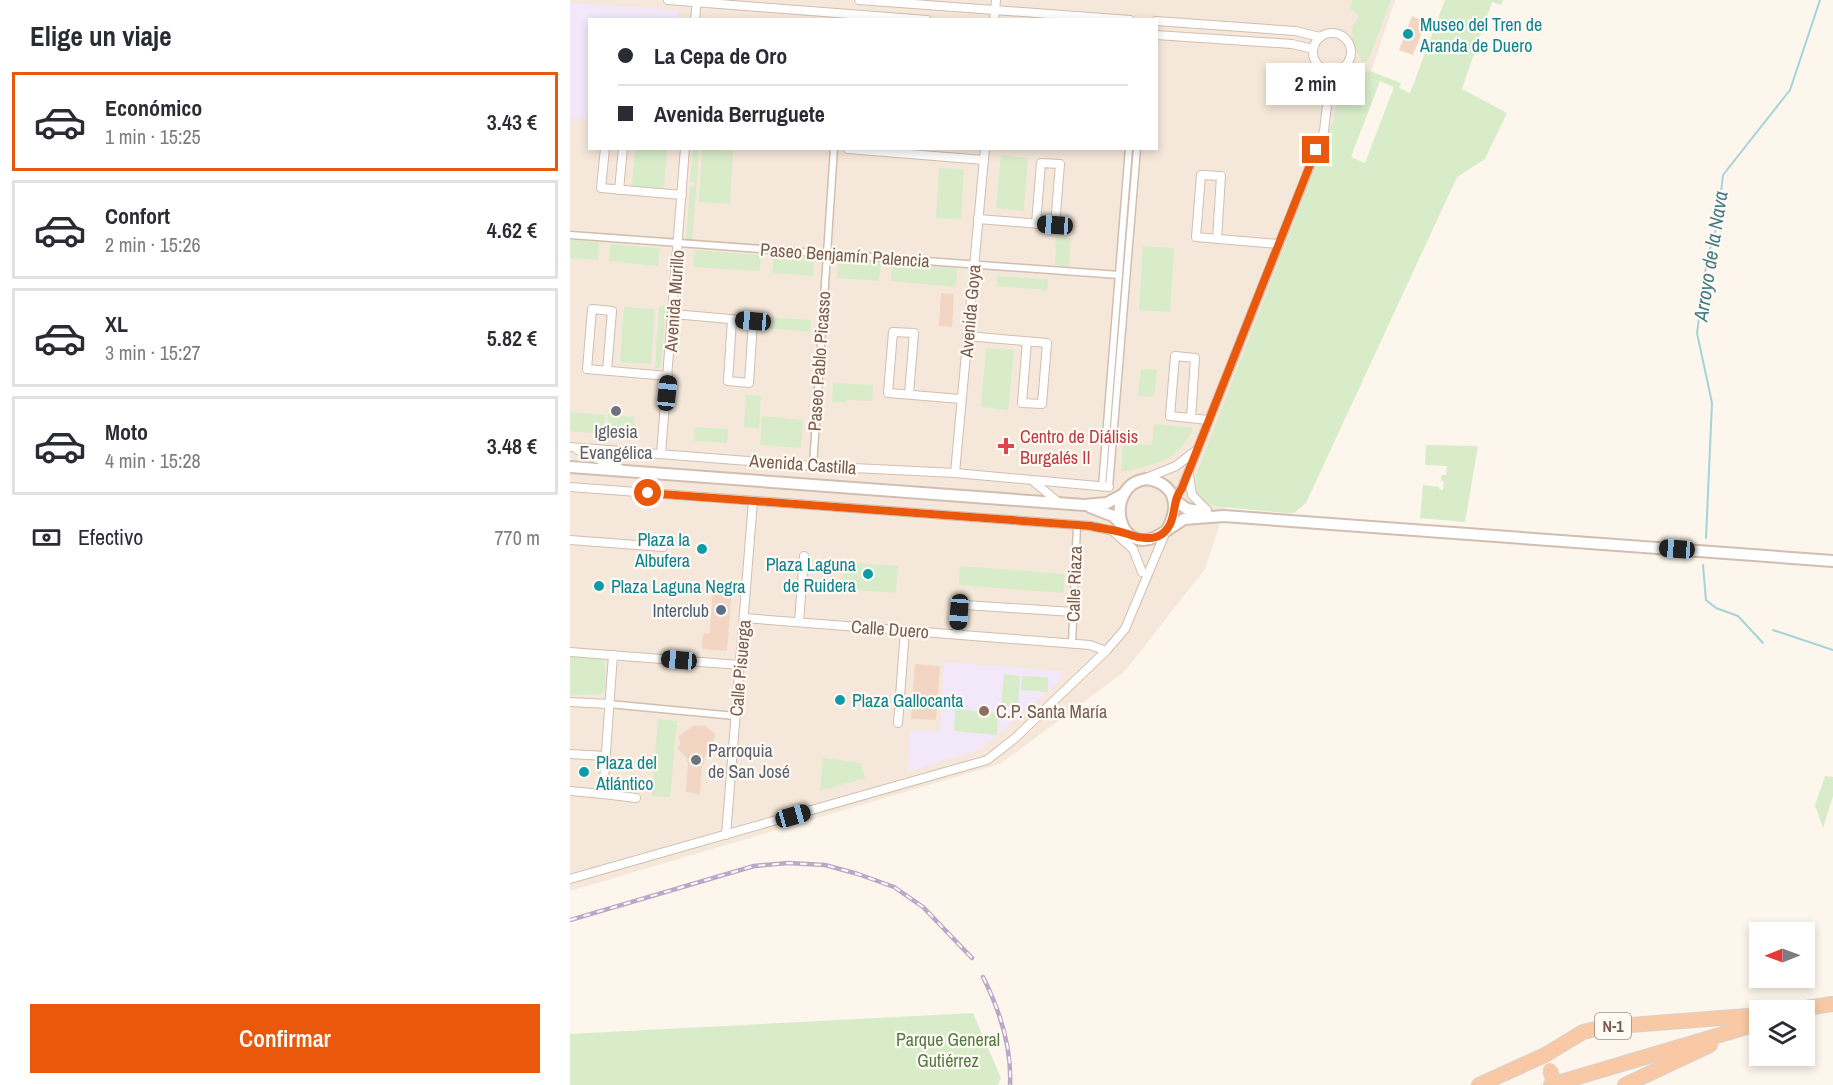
<!DOCTYPE html>
<html lang="es">
<head>
<meta charset="utf-8">
<style>
	:root { --surface:#fff; --page:#f2f2f3; --text:#2b2b33; --muted:#7c7c81; --line:#e1e1e2; --accent:#ea580c }
	body { margin:0; font-family:"Archivo Narrow",sans-serif; background:var(--page); color:var(--text); height:100vh; display:flex; flex-direction:column; font-size:22px; white-space:nowrap }
	* { box-sizing:border-box; margin:0 }
	p { font-size:20px; color:var(--muted) }
	.icon { flex:none; width:33px; height:33px; fill:none; stroke:currentColor; stroke-width:2; stroke-linecap:round; stroke-linejoin:round }
	.map { position:relative; flex:1; overflow:hidden }
	.sheet { display:flex; flex-direction:column; background:var(--surface); width:570px }
	.sheet>* { flex:none }
	.guide { position:absolute; left:18px; top:18px; width:570px; height:132px; border-radius:0px; box-shadow:0 3px 9px #0003; display:grid; align-content:center; height:132px; padding:0 30px; background:var(--surface) }
	.needle { width:39px; rotate:269deg }
	.fabs { position:absolute; left:1179px; top:922px; display:grid; gap:12px }
	.fabs a { display:grid; place-items:center; width:66px; height:66px; border-radius:0px; background:var(--surface); box-shadow:0 3px 9px #0003; font-size:30px }
	.end { position:absolute; width:27px; height:27px; margin:-14px; border:8px solid #ea580c; background:#fff; box-shadow:0 0 0 3px #fff }
	.from { border-radius:50% }
	.bubble { position:absolute; height:42px; border-radius:0px; background:var(--surface); box-shadow:0 3px 9px #0003; font-size:20px; font-weight:600; line-height:42px; text-align:center }
	.car { position:absolute; width:18px; height:36px; margin:-18px -9px; border-radius:8px; box-shadow:0 0 4px 2px #0007; background:linear-gradient(#222 24%,#8ab4d8 0 40%,#222 0 76%,#8ab4d8 0 86%,#222 0) }
	.guide b { display:flex; align-items:center; gap:21px; height:57px; font-size:22px }
	.guide b+b { border-top:2px solid var(--line) }
	.guide i { width:15px; height:15px; background:var(--text) }
	ul { padding:0; list-style:none }
	li { display:flex; align-items:center; gap:18px; height:99px; margin:0 12px 9px; padding:0 18px; border:3px solid var(--line); border-radius:0px }
	li div { flex:1 }
	li b { display:block; font-size:22px }
	li em { font-style:normal; font-weight:600 }
	li.on { border-color:var(--accent) }
	li>.icon { width:54px; height:54px; stroke-width:1.5 }
	h2 { padding:0 30px; font-size:27px; line-height:72px }
	.pay { display:flex; align-items:center; gap:15px; height:66px; padding:0 30px; font-size:22px }
	.pay p { margin-inline-start:auto }
	.primary-button { display:flex; gap:12px; margin-top:auto; padding:12px 30px }
	.primary-button a { flex:1; height:69px; border-radius:0px; background:var(--accent); color:#fff; font-size:24px; font-weight:600; line-height:69px; text-align:center }
	main { display:flex; flex:1; min-height:0 }
	.map>svg:first-child { display:block }
	.residential { fill:#f5e8da; fill-rule:evenodd }
	.education { fill:#f3e8fa }
	.green { fill:#d8ecc9; fill-rule:evenodd }
	.lines { fill:none; stroke-linecap:round; stroke-linejoin:round }
	.stream { stroke:#a5d3da; stroke-width:2 }
	.building { fill:#f3d5c3 }
	.pedestrian-casing { stroke:#d1beb0; stroke-width:9 }
	.minor-casing { stroke:#d1beb0; stroke-width:10 }
	.tertiary-casing { stroke:#d1beb0; stroke-width:14 }
	.trunk-casing { stroke:#dad1cd; stroke-width:16 }
	.pedestrian { stroke:#fff; stroke-width:6 }
	.minor { stroke:#fff; stroke-width:8 }
	.tertiary { stroke:#fff; stroke-width:10 }
	.trunk { stroke:#f9c8a4; stroke-width:14 }
	.rail-casing { stroke:#b9a8c9; stroke-width:4.5 }
	.rail { stroke:#fffaf3; stroke-width:2; stroke-dasharray:7; stroke-linecap:butt }
	.trunk-bridge-casing { stroke:#dad1cd; stroke-width:16; stroke-linecap:butt }
	.trunk-bridge { stroke:#f9c8a4; stroke-width:14 }
	.route { stroke:#ea580c; stroke-width:8 }
	.culture-dot { fill:#0f9aa8; stroke:#fffaf3; stroke-width:2 }
	.worship-dot { fill:#6b7280; stroke:#fffaf3; stroke-width:2 }
	.health-dot { fill:#e0444e; stroke:#fffaf3; stroke-width:2 }
	.service-dot { fill:#5c6f8a; stroke:#fffaf3; stroke-width:2 }
	.education-dot { fill:#8d6e63; stroke:#fffaf3; stroke-width:2 }
	.labels { text-anchor:middle; dominant-baseline:central; stroke-width:4.5; stroke-linejoin:round; paint-order:stroke }
	.shield { fill:#fffaf3; stroke:#a28b7f; stroke-width:1.5 }
	.shield-label { font-size:16px; font-weight:bold; fill:#7a5c4d }
	.culture-label { font-size:18px; fill:#0d838f; stroke:#fffaf3; text-anchor:start }
	.street-label { font-size:18px; fill:#7a5c4d; stroke:#fffaf3 }
	.worship-label { font-size:18px; fill:#5b616d; stroke:#fffaf3 }
	.health-label { font-size:18px; fill:#be3a42; stroke:#fffaf3; text-anchor:start }
	.service-label { font-size:18px; fill:#4e5e75; stroke:#fffaf3; text-anchor:end }
	.education-label { font-size:18px; fill:#785e54; stroke:#fffaf3; text-anchor:start }
	.park-label { font-size:18px; fill:#537a41; stroke:#fffaf3 }
	.water-label { font-size:20px; font-style:italic; fill:#437c86; stroke:#fffaf3 }
</style>
</head>
<body>
<main>
<section class="sheet">
<h2>Elige un viaje</h2>
<ul>
<li class="on"><svg class="icon" aria-label="car" viewBox="0 0 24 24"><path d="M5 17H2v-5l4-1 3-4h7l3 4 3 1v5h-3M9 17h6M6 11h13"/><circle cx="7" cy="17" r="2"/><circle cx="17" cy="17" r="2"/></svg><div><b>Económico</b><p>1 min · 15:25</p></div><em>3.43 €</em></li>
<li><svg class="icon" aria-label="car" viewBox="0 0 24 24"><path d="M5 17H2v-5l4-1 3-4h7l3 4 3 1v5h-3M9 17h6M6 11h13"/><circle cx="7" cy="17" r="2"/><circle cx="17" cy="17" r="2"/></svg><div><b>Confort</b><p>2 min · 15:26</p></div><em>4.62 €</em></li>
<li><svg class="icon" aria-label="car" viewBox="0 0 24 24"><path d="M5 17H2v-5l4-1 3-4h7l3 4 3 1v5h-3M9 17h6M6 11h13"/><circle cx="7" cy="17" r="2"/><circle cx="17" cy="17" r="2"/></svg><div><b>XL</b><p>3 min · 15:27</p></div><em>5.82 €</em></li>
<li><svg class="icon" aria-label="car" viewBox="0 0 24 24"><path d="M5 17H2v-5l4-1 3-4h7l3 4 3 1v5h-3M9 17h6M6 11h13"/><circle cx="7" cy="17" r="2"/><circle cx="17" cy="17" r="2"/></svg><div><b>Moto</b><p>4 min · 15:28</p></div><em>3.48 €</em></li>
</ul>
<div class="pay"><svg class="icon" aria-label="cash" viewBox="0 0 24 24"><path d="M3 7h18v10H3z"/><circle cx="12" cy="12" r="2"/></svg>Efectivo<p>770 m</p></div>
<div class="primary-button"><a>Confirmar</a></div>
</section>
<div class="map">
<svg width="1263" height="1085" viewBox="0 0 1263 1085">
	<rect width="100%" height="100%" fill="#fdf6ec"/>
	<path class="residential" d="M0,0h825l-190,569 -81,103 -124,92 -430,127zM20,20h566v128h-566z"/>
	<g class="education">
		<polygon points="0,3 108,10 107,19 20,20 19,119 0,118"/>
		<polygon points="374,662 492,671 492,679 411,749 337,772 340,730 370,732"/>
	</g>
	<g class="green">
		<path d="M782,0h39l-23,61 -5,1c-5,-7 -13,-24 -11,-33 0,-4 5,-9 7,-13l-9,-8z"/>
		<path d="M875,0h58l-2,5 -9,-3 -30,87 45,24 -22,46 -28,18 -151,326 -12,10h-8l-72,-7 -9,-4 -8,-9 -1,-18 138,-356 4,-35 6,-7 26,-6 31,12 -2,5 11,5zM810,81l14,6 -29,76 -14,-6z"/>
		<polygon points="65,149 97,149 94,189 62,187"/>
		<polygon points="123,149 129,149 122,243 116,243 120,187 124,187 124,183 120,182"/>
		<polygon points="132,149 163,151 160,204 129,202"/>
		<polygon points="431,155 458,158 454,211 426,208"/>
		<polygon points="369,168 394,169 391,219 366,218"/>
		<polygon points="486,237 501,238 499,267 485,266"/>
		<polygon points="0,240 29,242 28,260 0,258"/>
		<polygon points="41,244 90,248 88,266 39,261"/>
		<polygon points="573,246 604,248 600,312 569,310"/>
		<polygon points="125,250 191,255 190,271 123,267"/>
		<polygon points="204,256 244,258 243,276 202,273"/>
		<polygon points="268,261 311,263 309,281 267,278"/>
		<polygon points="322,263 387,268 386,287 321,281"/>
		<polygon points="427,276 478,279 477,290 427,286"/>
		<polygon points="89,306 96,306 91,367 85,369"/>
		<polygon points="54,307 85,309 81,364 50,362"/>
		<polygon points="195,317 241,320 240,332 194,328"/>
		<polygon points="416,348 444,350 438,410 411,407"/>
		<polygon points="571,369 587,370 584,397 568,396"/>
		<polygon points="263,383 303,385 302,401 277,400 276,402 262,402"/>
		<polygon points="176,395 191,396 189,428 174,427"/>
		<polygon points="0,412 35,415 34,434 0,431"/>
		<polygon points="38,414 64,417 63,436 37,434"/>
		<polygon points="192,416 233,420 231,448 190,445"/>
		<path d="M584,424l39,4c-12,32 -41,38 -72,44l2,-29 29,2z"/>
		<polygon points="125,427 158,429 157,443 124,441"/>
		<polygon points="856,445 908,446 895,522 850,518 853,485 869,487 869,489 873,490 874,481 871,481 871,475 876,475 877,466 855,465"/>
		<polygon points="274,562 328,566 326,593 272,589"/>
		<polygon points="390,566 495,574 493,593 389,585"/>
		<polygon points="0,657 29,658 35,662 36,686 32,694 0,695"/>
		<polygon points="434,674 450,676 448,707 431,706"/>
		<polygon points="452,676 478,677 478,692 451,690"/>
		<polygon points="385,709 428,713 427,735 384,731"/>
		<polygon points="88,719 107,721 100,797 82,796"/>
		<polygon points="253,758 291,763 295,778 250,791"/>
		<polygon points="1255,776 1263,777 1263,796 1253,828 1245,805"/>
		<polygon points="403,1013 431,1078 428,1085 0,1085 0,1034"/>
	</g>
	<g class="lines">
		<g class="stream">
			<polyline points="1136,538 1142,403 1127,333 1137,259 1147,226 1153,175 1220,90 1250,0"/>
			<polyline points="1133,565 1136,600 1146,608 1168,616 1193,643"/>
			<polyline points="1203,630 1263,650"/>
		</g>
	</g>
	<g class="building">
		<polygon points="842,16 856,22 843,55 829,50"/>
		<polygon points="371,293 384,294 382,327 369,326"/>
		<polygon points="143,585 162,587 157,651 132,649 133,634 140,633"/>
		<polygon points="345,664 370,666 366,720 341,719"/>
		<polygon points="124,725 136,726 145,734 143,750 135,755 134,764 132,765 130,794 116,792 118,763 116,757 107,748 110,745 109,736"/>
	</g>
	<g class="lines">
		<defs>
			<g id="pedestrian">
				<polyline points="0,235 549,275"/>
				<polyline points="243,466 264,148"/>
				<polyline points="532,487 559,148"/>
				<polyline points="539,487 567,148"/>
				<polyline points="502,644 507,525"/>
				<polyline points="39,704 165,716"/>
			</g>
			<g id="minor">
				<polyline points="98,0 357,20"/>
				<polyline points="289,0 560,20"/>
				<polyline points="125,20 127,0"/>
				<polyline points="424,20 426,0"/>
				<polyline points="586,21 725,31 750,37"/>
				<circle cx="762" cy="52" r="19"/>
				<polyline points="586,35 722,44 743,49"/>
				<polyline points="35,148 31,188 112,195"/>
				<polyline points="278,149 414,160"/>
				<polyline points="49,190 53,148"/>
				<polyline points="408,219 485,225 490,164 471,163 466,224"/>
				<polyline points="647,239 651,176 631,175 626,237 709,244"/>
				<polyline points="103,314 183,321 179,383 158,381 162,319"/>
				<polyline points="397,336 477,343 472,404 452,403 457,341"/>
				<polyline points="37,371 42,311 22,309 17,369 98,376"/>
				<polyline points="339,394 344,333 323,332 318,393 391,399"/>
				<polyline points="621,418 625,358 605,356 600,416 638,420"/>
				<polyline points="0,447 243,466 385,473 539,487"/>
				<polyline points="8,450 49,468"/>
				<polyline points="91,454 115,148"/>
				<polyline points="385,473 415,148"/>
				<polyline points="619,475 622,495 637,510"/>
				<polyline points="574,479 606,466 624,452"/>
				<polyline points="463,481 488,502"/>
				<polyline points="0,487 521,526 558,534"/>
				<polyline points="604,498 612,488 754,131 761,72"/>
				<polyline points="545,533 563,549 572,572"/>
				<polyline points="0,540 93,547"/>
				<polyline points="174,618 520,645 536,651"/>
				<polyline points="229,622 234,556"/>
				<polyline points="387,634 389,612 395,605 503,612"/>
				<polyline points="0,652 170,665"/>
				<polyline points="0,702 39,704"/>
				<polyline points="328,723 335,630"/>
				<polyline points="0,754 36,756"/>
				<polyline points="0,791 33,794 43,655"/>
				<polyline points="33,794 66,798"/>
				<polyline points="156,835 183,501"/>
				<polyline points="0,879 417,760 444,739 536,651 555,629 596,531"/>
			</g>
			<g id="tertiary">
				<polyline points="0,467 514,505 537,503 554,494"/>
				<path d="M577,479c29,5 33,27 20,51 -50,38 -66,-46 -20,-51z"/>
				<polyline points="605,500 617,509 636,512"/>
				<polyline points="520,507 543,516 551,524"/>
				<polyline points="597,530 614,519 654,516 1263,561"/>
			</g>
			<g id="trunk">
				<polyline points="1217,1011 1262,1004"/>
				<polyline points="909,1085 975,1055 1013,1032 1034,1027 1190,1015"/>
				<polyline points="981,1085 1190,1023"/>
				<polyline points="1055,1085 1140,1045"/>
			</g>
		</defs>
		<use href="#pedestrian" class="pedestrian-casing"/>
		<use href="#minor" class="minor-casing"/>
		<use href="#tertiary" class="tertiary-casing"/>
		<use href="#trunk" class="trunk-casing"/>
		<use href="#pedestrian" class="pedestrian"/>
		<use href="#minor" class="minor"/>
		<use href="#tertiary" class="tertiary"/>
		<use href="#trunk" class="trunk"/>
		<defs>
			<g id="rail">
				<polyline points="0,920 184,866 218,863 255,865 288,874 324,887 353,907 402,958"/>
				<path d="M413,977c17,34 29,70 27,108"/>
			</g>
		</defs>
		<use href="#rail" class="rail-casing"/>
		<use href="#rail" class="rail"/>
		<defs>
			<polyline id="trunk-bridge" points="980,1070 985,1085"/>
		</defs>
		<use href="#trunk-bridge" class="trunk-bridge-casing"/>
		<use href="#trunk-bridge" class="trunk-bridge"/>
	</g>
	<g class="lines">
		<path class="route" d="M78,493l443,33c12,3 25,4 37,8 16,6 35,8 43,-12 5,-13 2,-22 11,-34l134,-338"/>
	</g>
	<g class="culture-dot">
		<circle cx="838" cy="34" r="6"/>
		<circle cx="132" cy="549" r="6"/>
		<circle cx="298" cy="574" r="6"/>
		<circle cx="29" cy="586" r="6"/>
		<circle cx="270" cy="700" r="6"/>
		<circle cx="14" cy="772" r="6"/>
	</g>
	<g class="worship-dot">
		<circle cx="46" cy="411" r="6"/>
		<circle cx="126" cy="760" r="6"/>
	</g>
	<path class="health-dot" d="M433 437h6v6h6v6h-6v6h-6v-6h-6v-6h6z"/>
	<circle class="service-dot" cx="151" cy="610" r="6"/>
	<circle class="education-dot" cx="414" cy="711" r="6"/>
	<g class="labels">
		<rect class="shield" x="1025" y="1013" width="36" height="26" rx="4.5"/>
		<g class="shield-label">
			<text x="1043" y="1026">N-1</text>
		</g>
		<g class="culture-label">
			<text x="850" y="24">Museo del Tren de<tspan x="850" dy="21">Aranda de Duero</tspan></text>
			<text x="120" y="539" text-anchor="end">Plaza la<tspan x="120" dy="21">Albufera</tspan></text>
			<text x="286" y="564" text-anchor="end">Plaza Laguna<tspan x="286" dy="21">de Ruidera</tspan></text>
			<text x="41" y="586">Plaza Laguna Negra</text>
			<text x="282" y="700">Plaza Gallocanta</text>
			<text x="26" y="762">Plaza del<tspan x="26" dy="21">Atlántico</tspan></text>
		</g>
		<g class="street-label">
			<text transform="translate(275 255) rotate(4)">Paseo Benjamín Palencia</text>
			<text transform="translate(104 301) rotate(-86)">Avenida Murillo</text>
			<text transform="translate(400 311) rotate(-85)">Avenida Goya</text>
			<text transform="translate(249 361) rotate(-86)">Paseo Pablo Picasso</text>
			<text transform="translate(233 464) rotate(4)">Avenida Castilla</text>
			<text transform="translate(504 584) rotate(-88)">Calle Riaza</text>
			<text transform="translate(320 629) rotate(4)">Calle Duero</text>
			<text transform="translate(170 668) rotate(-85)">Calle Pisuerga</text>
		</g>
		<g class="worship-label">
			<text x="46" y="431">Iglesia<tspan x="46" dy="21">Evangélica</tspan></text>
			<text x="138" y="750" text-anchor="start">Parroquia<tspan x="138" dy="21">de San José</tspan></text>
		</g>
		<g class="health-label">
			<text x="450" y="436">Centro de Diálisis<tspan x="450" dy="21">Burgalés II</tspan></text>
		</g>
		<g class="service-label">
			<text x="139" y="610">Interclub</text>
		</g>
		<g class="education-label">
			<text x="426" y="711">C.P. Santa María</text>
		</g>
		<g class="park-label">
			<text x="378" y="1039">Parque General<tspan x="378" dy="21">Gutiérrez</tspan></text>
		</g>
		<g class="water-label">
			<text transform="translate(1140 256) rotate(-81)">Arroyo de la Nava</text>
		</g>
	</g>
</svg>
<div class="fabs">
<a><svg class="needle" viewBox="-14 -14 28 28"><path d="M0-13l5 13h-10z" fill="#e53935"/><path d="M0 13l5-13h-10z" fill="#7c7c81"/></svg></a>
<a><svg class="icon" aria-label="layers" viewBox="0 0 24 24"><path d="M12 4l9 5-9 5-9-5zM3 14l9 5 9-5"/></svg></a>
</div>
<i class="end from" style="left:78px;top:493px"></i>
<i class="end" style="left:746px;top:150px"></i>
<div class="bubble" style="left:696px;top:63px;width:99px">2 min</div>
<i class="car" style="left:485px;top:225px;rotate:274deg"></i>
<i class="car" style="left:183px;top:321px;rotate:275deg"></i>
<i class="car" style="left:97px;top:393px;rotate:6deg"></i>
<i class="car" style="left:1107px;top:549px;rotate:274deg"></i>
<i class="car" style="left:389px;top:612px;rotate:184deg"></i>
<i class="car" style="left:109px;top:660px;rotate:275deg"></i>
<i class="car" style="left:223px;top:816px;rotate:74deg"></i>
<div class="guide">
<b><i class="from"></i>La Cepa de Oro</b>
<b><i></i>Avenida Berruguete</b>
</div>
</div>
</main>
</body>
</html>
